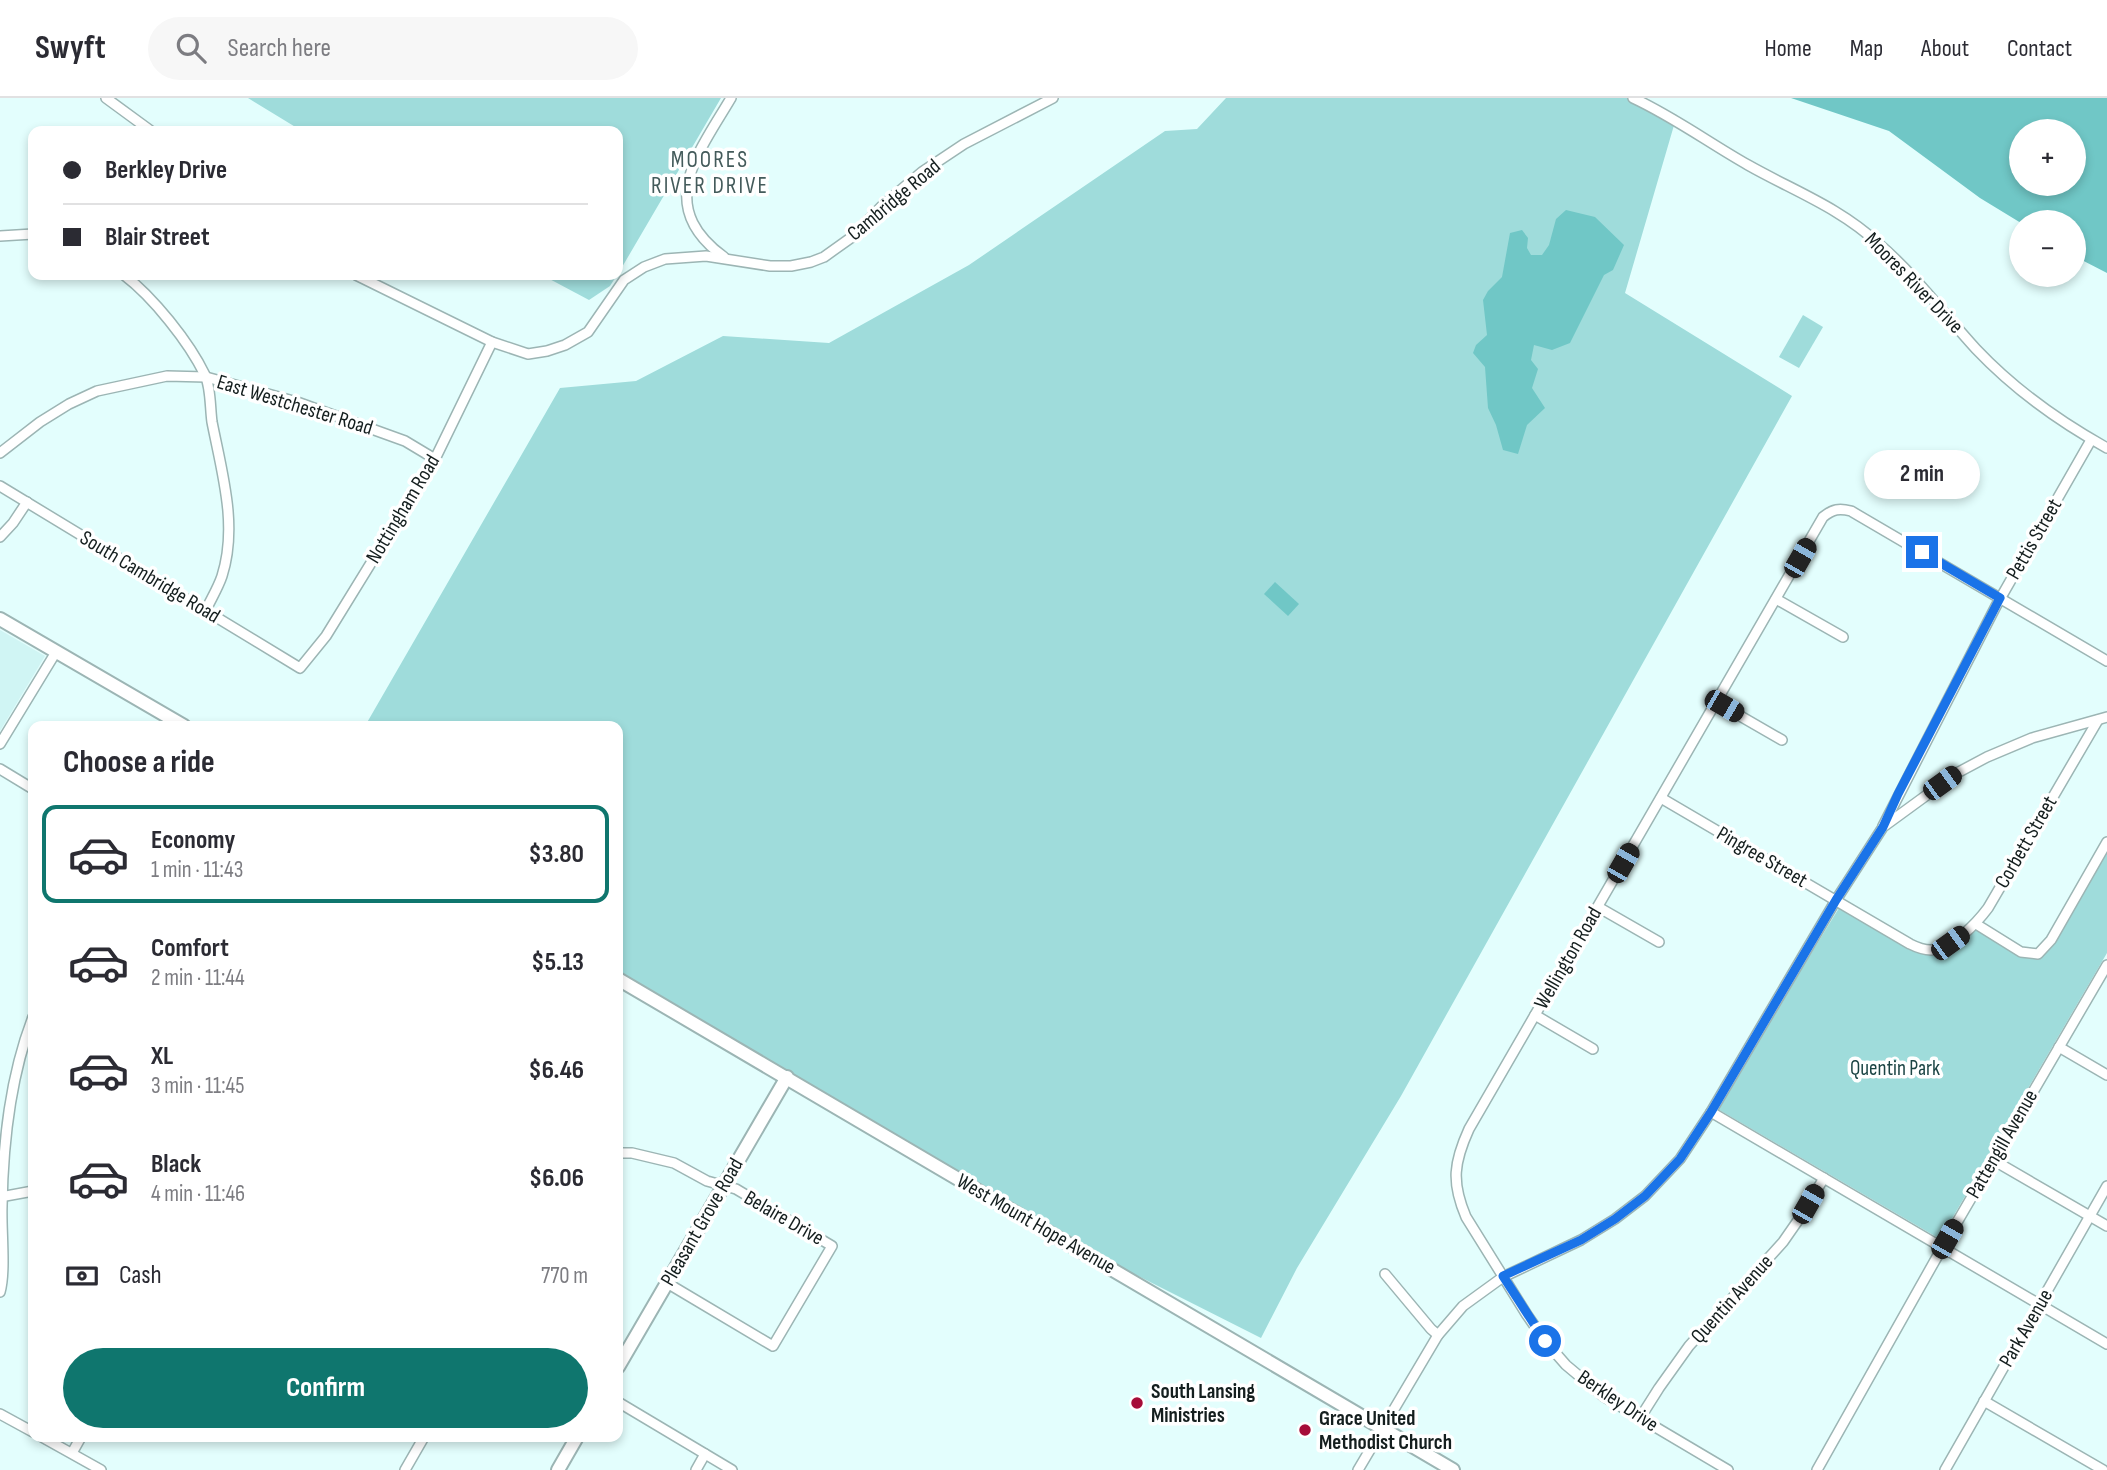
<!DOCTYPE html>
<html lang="en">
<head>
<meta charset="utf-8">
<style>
	:root { --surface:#fff; --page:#f7f7f7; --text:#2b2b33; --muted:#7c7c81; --line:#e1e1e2; --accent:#0f766e }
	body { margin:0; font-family:"Sofia Sans Condensed",sans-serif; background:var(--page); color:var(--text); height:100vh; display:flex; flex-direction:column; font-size:26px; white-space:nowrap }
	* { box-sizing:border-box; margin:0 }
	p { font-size:23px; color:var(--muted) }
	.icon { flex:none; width:38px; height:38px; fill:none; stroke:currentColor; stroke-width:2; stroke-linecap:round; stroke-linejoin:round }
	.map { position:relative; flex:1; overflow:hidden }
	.side { position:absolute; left:28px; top:623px; width:595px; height:721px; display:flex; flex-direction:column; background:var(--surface); border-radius:14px; box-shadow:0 4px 10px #0003 }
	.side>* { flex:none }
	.top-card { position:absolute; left:28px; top:28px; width:595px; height:154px; border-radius:14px; box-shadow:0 4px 10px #0003; display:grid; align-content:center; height:154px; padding:0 35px; background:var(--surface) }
	.fabs { position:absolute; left:2009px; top:21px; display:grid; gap:14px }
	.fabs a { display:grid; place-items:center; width:77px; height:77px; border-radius:50%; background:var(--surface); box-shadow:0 4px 10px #0003; font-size:35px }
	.end { position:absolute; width:32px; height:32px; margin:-16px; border:9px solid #1a73e8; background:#fff; box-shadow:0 0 0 4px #fff }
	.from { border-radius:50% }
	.bubble { position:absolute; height:49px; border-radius:24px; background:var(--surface); box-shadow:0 4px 10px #0003; font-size:23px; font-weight:700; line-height:49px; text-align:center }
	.car { position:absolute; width:21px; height:42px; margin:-21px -10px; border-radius:9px; box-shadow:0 0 5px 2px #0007; background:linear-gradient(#222 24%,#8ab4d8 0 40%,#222 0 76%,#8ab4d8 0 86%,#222 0) }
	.top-card b { display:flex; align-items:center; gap:24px; height:66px; font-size:26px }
	.top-card b+b { border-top:2px solid var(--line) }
	.top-card i { width:18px; height:18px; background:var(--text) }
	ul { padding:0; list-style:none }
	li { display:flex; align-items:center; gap:21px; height:98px; margin:0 14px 10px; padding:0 21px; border:4px solid transparent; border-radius:14px }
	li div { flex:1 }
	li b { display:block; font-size:26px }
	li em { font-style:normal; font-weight:700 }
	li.selected { border-color:var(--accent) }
	li>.icon { width:63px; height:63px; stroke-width:1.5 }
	h2 { padding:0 35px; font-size:32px; line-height:84px }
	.pay { display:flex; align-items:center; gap:18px; height:77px; padding:0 35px; font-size:26px }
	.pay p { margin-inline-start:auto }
	.button { display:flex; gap:14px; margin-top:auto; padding:14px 35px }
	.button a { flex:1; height:80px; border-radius:42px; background:var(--accent); color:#fff; font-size:28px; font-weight:700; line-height:80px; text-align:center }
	header { display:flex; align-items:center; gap:42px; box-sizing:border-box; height:98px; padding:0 35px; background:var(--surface); border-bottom:2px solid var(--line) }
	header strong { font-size:33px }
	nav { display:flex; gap:38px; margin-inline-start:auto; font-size:24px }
	.search { width:490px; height:63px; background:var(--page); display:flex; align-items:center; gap:18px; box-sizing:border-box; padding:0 24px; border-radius:38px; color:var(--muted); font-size:26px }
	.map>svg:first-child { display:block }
	.built { fill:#d0f5f4 }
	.green { fill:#9fdcdb }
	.water { fill:#70c7c6; fill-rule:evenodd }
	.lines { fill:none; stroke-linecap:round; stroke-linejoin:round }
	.street-casing { stroke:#9cb5b4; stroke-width:12 }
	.secondary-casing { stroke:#9cb5b4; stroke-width:16 }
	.street { stroke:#fff; stroke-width:9 }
	.secondary { stroke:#fff; stroke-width:12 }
	.route { stroke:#1a73e8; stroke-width:9 }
	.poi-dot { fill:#a60d39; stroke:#fff; stroke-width:2.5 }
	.labels { text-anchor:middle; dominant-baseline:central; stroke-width:7; stroke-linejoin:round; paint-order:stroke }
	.street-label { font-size:21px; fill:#141e1e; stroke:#fff }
	.park-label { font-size:21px; fill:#1b4444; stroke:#fff }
	.poi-label { font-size:21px; font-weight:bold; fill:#141e1e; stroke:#fff; text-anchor:start }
	.neighbourhood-label { font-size:23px; letter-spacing:2px; fill:#445b5b; stroke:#fff }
</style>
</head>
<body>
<header>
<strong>Swyft</strong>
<div class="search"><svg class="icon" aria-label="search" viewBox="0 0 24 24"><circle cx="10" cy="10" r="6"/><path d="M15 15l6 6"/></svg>Search here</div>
<nav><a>Home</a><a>Map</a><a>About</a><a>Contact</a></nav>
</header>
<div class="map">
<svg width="2107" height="1372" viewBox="0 0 2107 1372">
	<rect width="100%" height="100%" fill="#e3fefd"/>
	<polygon class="built" points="0,532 45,558 0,633"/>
	<g class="green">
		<polygon points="248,0 721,0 618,176 618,33 302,33"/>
		<polygon points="1226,0 1638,0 1677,17 1625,195 1792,298 1401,998 1297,1170 1261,1240 1049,1133 618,882 618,628 365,628 560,290 636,283 723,238 829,245 969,167 1165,33 1197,31"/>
		<polygon points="542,177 617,177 610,188 589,202"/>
		<polygon points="1803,217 1823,229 1799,270 1779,259"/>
		<polygon points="2107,742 2107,855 1940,1141 1716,1010 1839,810 1911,845 1937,853 1977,826 2025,855 2046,847"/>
	</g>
	<g class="water">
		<path d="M1791,0h316v175l-33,-17v-34l-53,1 -41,-25 -91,-67zM2021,33h53v53h-53z"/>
		<polygon points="1566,112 1595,119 1624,147 1613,172 1604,177 1570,245 1552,252 1534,247 1531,262 1538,271 1532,290 1545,310 1527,327 1518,356 1503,352 1496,327 1488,310 1485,269 1473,255 1476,247 1487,237 1483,202 1488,193 1502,179 1510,135 1522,132 1528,140 1527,150 1531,157 1542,157 1549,147 1556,121"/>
		<polygon points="1275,484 1299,506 1288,518 1264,496"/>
	</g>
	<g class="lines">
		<defs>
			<g id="street">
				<polyline points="106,0 151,33"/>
				<path d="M1633,0c41,19 76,45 115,67 46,26 91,42 131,79 36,31 65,70 97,105 37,39 84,73 131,99"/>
				<polyline points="0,138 33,136"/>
				<path d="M724,159c-70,-51 -26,-103 7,-159"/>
				<path d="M124,177c29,22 65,67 81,100 6,13 5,33 7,47 10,51 26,104 10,154 -4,12 -11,23 -16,34"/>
				<polyline points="356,177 492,244 528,256 547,253 565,247 588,234 624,182 644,169 665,161 706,158 770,168 791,168 811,164 824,159 852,139 883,107 922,74 964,46 1053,0"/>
				<polyline points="0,355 40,324 69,306 97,293 167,278 206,279 297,304 405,343 435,361"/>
				<polyline points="0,388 300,570 326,538 435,361 492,244"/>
				<polyline points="0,439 13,425 27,404"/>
				<polyline points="1776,501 1843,539"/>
				<polyline points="1716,604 1782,642"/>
				<polyline points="0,646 56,554"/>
				<polyline points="0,671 33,691"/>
				<path d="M1661,700l249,146c6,3 13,6 21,6 21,-1 45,-26 57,-42l110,-188"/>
				<polyline points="1883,728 1996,508 2091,342"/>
				<polyline points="1598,809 1659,844"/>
				<polyline points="1976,826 2021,854 2038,856 2051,842 2107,744"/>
				<polyline points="1535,917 1593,951"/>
				<polyline points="2059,949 2107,977"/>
				<polyline points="1711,1014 2107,1246"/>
				<polyline points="618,1055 632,1055 674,1065 707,1083 736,1091 832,1148 773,1248 667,1185"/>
				<polyline points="1993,1062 2107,1128"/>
				<polyline points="0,1099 33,1093"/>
				<polyline points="1385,1176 1431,1231 1438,1237"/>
				<path d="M0,1194c6,-21 1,-63 2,-86 1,-65 8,-129 31,-189"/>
				<polyline points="1984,1303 2103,1372"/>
				<polyline points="618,1304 732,1372"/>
				<polyline points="0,1316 33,1334"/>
				<polyline points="1640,1320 1659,1290 1689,1248 1783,1144 1799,1121 1824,1080"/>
				<polyline points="42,1339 101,1372"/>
				<polyline points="72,1355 81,1339"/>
				<polyline points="405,1372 424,1339"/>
				<polyline points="696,1372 705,1356"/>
				<polyline points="1358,1372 1438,1237 1463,1208 1503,1179 1581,1142 1615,1121 1645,1098 1680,1061 1711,1014 1836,802 1883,729 1957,675 1987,659 2032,640 2107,619"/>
				<path d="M1728,1372l-125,-74 -37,-31 -21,-24 -18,-26 -61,-98c-15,-35 -12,-55 3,-88l354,-612c10,-8 16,-9 28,-6l256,150"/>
				<polyline points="1817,1372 1942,1150 2107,867"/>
				<polyline points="1945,1372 2107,1088"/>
			</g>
			<g id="secondary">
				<polyline points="0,521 184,628"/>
				<polyline points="618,881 1453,1372"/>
				<polyline points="618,1269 787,979"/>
				<polyline points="558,1372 577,1339"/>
			</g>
		</defs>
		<use href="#street" class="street-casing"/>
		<use href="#secondary" class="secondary-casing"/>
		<use href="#street" class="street"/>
		<use href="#secondary" class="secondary"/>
	</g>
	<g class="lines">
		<polyline class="route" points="1545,1243 1503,1178 1581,1142 1615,1121 1645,1098 1680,1061 1711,1014 1836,802 1883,729 1898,696 2000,500 1922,454"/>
	</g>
	<g class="poi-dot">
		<circle cx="1137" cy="1305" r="7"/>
		<circle cx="1305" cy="1332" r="7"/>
	</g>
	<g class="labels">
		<g class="street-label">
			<text transform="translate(894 102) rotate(-40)">Cambridge Road</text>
			<text transform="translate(1914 185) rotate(46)">Moores River Drive</text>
			<text transform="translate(295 307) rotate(17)">East Westchester Road</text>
			<text transform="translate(403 411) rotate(-59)">Nottingham Road</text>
			<text transform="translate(2034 441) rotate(-60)">Pettis Street</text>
			<text transform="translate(150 479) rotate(31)">South Cambridge Road</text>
			<text transform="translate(2026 744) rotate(-60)">Corbett Street</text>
			<text transform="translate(1762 759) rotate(30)">Pingree Street</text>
			<text transform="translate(1568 860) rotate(-60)">Wellington Road</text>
			<text transform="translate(2002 1046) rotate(-60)">Pattengill Avenue</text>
			<text transform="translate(784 1120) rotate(30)">Belaire Drive</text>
			<text transform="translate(702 1124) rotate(-60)">Pleasant Grove Road</text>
			<text transform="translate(1036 1126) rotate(30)">West Mount Hope Avenue</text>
			<text transform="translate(1732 1201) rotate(-48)">Quentin Avenue</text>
			<text transform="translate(2026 1230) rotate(-60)">Park Avenue</text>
			<text transform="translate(1618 1303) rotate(34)">Berkley Drive</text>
		</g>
		<g class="park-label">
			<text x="1895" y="970">Quentin Park</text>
		</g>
		<g class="poi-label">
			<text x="1151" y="1293">South Lansing<tspan x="1151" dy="24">Ministries</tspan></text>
			<text x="1319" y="1320">Grace United<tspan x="1319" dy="24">Methodist Church</tspan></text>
		</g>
		<g class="neighbourhood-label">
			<text x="710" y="62">MOORES<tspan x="710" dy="26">RIVER DRIVE</tspan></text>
		</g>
	</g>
</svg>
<div class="fabs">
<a>+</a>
<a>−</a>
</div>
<i class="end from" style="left:1545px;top:1243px"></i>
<i class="end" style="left:1922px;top:454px"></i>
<div class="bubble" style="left:1864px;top:352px;width:116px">2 min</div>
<i class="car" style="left:1800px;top:460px;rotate:30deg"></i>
<i class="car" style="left:1724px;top:608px;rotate:120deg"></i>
<i class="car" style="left:1942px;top:685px;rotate:54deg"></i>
<i class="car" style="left:1623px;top:765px;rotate:30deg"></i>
<i class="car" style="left:1950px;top:845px;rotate:54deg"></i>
<i class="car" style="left:1808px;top:1106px;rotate:30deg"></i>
<i class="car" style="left:1947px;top:1141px;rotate:30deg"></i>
<div class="top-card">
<b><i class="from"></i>Berkley Drive</b>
<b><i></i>Blair Street</b>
</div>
<section class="side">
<h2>Choose a ride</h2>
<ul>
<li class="selected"><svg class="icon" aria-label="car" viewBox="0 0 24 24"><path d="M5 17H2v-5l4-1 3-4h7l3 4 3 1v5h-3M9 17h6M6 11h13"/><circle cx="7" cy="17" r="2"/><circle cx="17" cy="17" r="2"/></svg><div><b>Economy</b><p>1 min · 11:43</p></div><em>$3.80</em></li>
<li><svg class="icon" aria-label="car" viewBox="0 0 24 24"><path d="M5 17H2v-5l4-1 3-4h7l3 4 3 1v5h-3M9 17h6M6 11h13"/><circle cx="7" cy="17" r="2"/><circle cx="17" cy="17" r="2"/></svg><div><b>Comfort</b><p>2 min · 11:44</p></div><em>$5.13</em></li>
<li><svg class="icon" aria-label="car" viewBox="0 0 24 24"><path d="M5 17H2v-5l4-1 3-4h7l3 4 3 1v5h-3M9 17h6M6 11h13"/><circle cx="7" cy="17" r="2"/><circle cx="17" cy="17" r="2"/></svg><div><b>XL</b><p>3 min · 11:45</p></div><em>$6.46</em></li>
<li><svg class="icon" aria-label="car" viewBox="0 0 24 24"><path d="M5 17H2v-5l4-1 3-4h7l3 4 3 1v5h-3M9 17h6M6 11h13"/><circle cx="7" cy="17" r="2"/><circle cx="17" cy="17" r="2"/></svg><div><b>Black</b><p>4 min · 11:46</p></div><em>$6.06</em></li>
</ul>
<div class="pay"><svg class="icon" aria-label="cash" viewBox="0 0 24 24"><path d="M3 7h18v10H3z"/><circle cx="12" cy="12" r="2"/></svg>Cash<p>770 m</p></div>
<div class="button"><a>Confirm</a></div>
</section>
</div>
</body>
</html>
